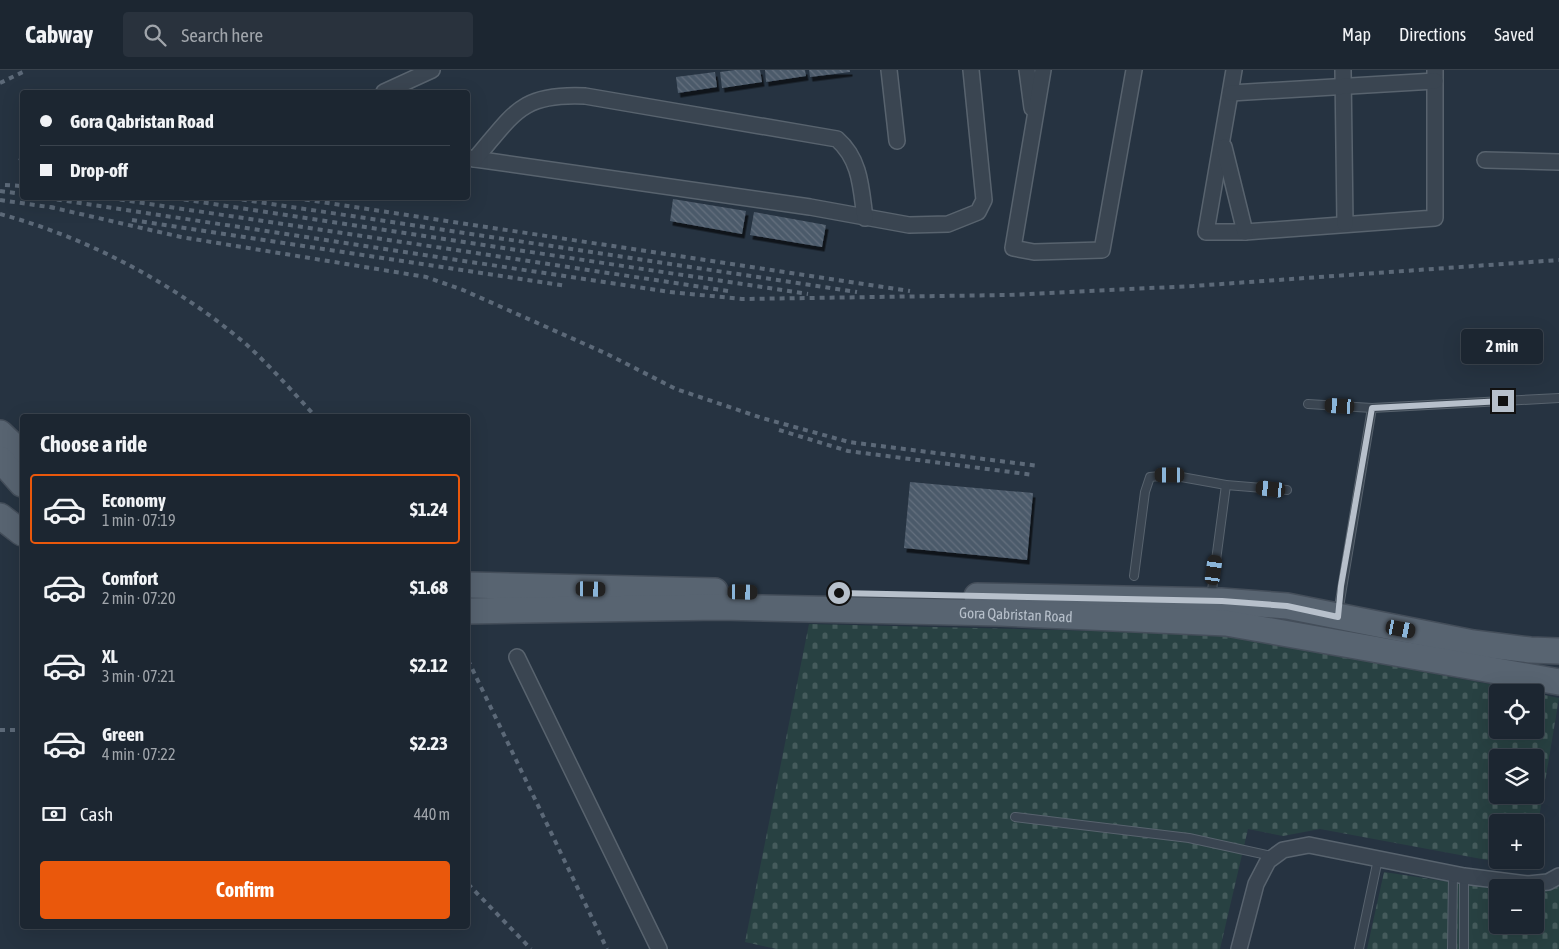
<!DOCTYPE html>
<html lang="en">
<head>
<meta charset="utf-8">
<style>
	:root { --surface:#1c2631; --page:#29323d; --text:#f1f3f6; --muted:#a0a5ab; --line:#3a434d; --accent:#ea580c }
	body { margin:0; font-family:"Asap Condensed",sans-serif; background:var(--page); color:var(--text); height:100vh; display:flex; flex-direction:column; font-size:19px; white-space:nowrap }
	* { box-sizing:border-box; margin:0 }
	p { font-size:16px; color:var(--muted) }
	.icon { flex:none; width:28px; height:28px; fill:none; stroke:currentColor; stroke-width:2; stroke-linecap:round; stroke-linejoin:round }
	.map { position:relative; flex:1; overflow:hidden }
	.side { position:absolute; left:20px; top:344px; width:450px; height:515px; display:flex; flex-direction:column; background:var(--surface); border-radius:5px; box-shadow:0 5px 20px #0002,0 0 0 1px var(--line) }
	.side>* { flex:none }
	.banner { position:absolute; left:20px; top:20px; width:450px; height:110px; border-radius:5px; box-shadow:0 5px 20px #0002,0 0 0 1px var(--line); display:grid; align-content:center; height:110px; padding:0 20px; background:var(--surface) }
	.fabs { position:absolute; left:1489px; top:614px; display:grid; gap:10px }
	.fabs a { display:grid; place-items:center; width:55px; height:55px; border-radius:5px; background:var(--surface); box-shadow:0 5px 20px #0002,0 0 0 1px var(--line); font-size:25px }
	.end { position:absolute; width:22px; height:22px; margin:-11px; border:6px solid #b7c0cb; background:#111; box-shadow:0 0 0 2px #111 }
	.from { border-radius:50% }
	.bubble { position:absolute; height:35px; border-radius:5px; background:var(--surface); box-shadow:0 5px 20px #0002,0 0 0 1px var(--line); font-size:16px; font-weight:700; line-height:35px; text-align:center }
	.car { position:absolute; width:15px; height:30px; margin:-15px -8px; border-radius:6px; box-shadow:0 0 4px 1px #0007; background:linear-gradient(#222 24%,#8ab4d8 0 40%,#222 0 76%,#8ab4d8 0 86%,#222 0) }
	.banner b { display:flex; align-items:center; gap:18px; height:48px; font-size:19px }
	.banner b+b { border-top:1px solid var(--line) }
	.banner i { width:12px; height:12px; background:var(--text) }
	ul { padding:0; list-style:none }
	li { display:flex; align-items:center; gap:15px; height:70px; margin:0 10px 8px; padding:0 10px; border:2px solid transparent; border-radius:5px }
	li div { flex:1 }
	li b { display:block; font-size:19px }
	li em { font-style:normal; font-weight:700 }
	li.current { border-color:var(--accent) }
	li>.icon { width:45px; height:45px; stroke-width:1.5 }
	h2 { padding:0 20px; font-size:22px; line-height:60px }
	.pay { display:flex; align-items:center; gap:12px; height:55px; padding:0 20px; font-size:19px }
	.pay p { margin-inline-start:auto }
	.button { display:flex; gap:10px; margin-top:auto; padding:10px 20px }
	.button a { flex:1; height:58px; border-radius:5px; background:var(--accent); color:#fff; font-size:20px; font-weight:700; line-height:58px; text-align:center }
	header { display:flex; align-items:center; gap:30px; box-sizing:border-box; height:70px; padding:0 25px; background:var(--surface); border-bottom:1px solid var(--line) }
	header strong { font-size:24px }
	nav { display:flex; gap:28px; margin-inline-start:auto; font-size:18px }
	.search { width:350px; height:45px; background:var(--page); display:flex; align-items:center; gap:12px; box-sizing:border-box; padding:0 18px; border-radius:5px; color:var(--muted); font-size:19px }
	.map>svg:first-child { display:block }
	.cemetery { fill:url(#cemetery-stones); fill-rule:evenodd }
	.building { fill:url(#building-back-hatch); filter:url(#shadow) }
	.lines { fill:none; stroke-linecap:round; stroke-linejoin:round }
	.lane-casing { stroke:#58636e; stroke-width:10 }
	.street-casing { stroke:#58636e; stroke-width:18 }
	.primary-casing { stroke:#444e5a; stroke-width:28 }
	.lane { stroke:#3a4551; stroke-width:8 }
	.street { stroke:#3a4551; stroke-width:15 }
	.primary { stroke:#586471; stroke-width:25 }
	.rail { stroke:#5c6978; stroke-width:4; stroke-dasharray:5 5; stroke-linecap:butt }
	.route { stroke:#b7c0cb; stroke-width:6 }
	.labels { text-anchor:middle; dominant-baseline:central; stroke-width:4; stroke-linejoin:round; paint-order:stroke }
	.street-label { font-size:15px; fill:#b7c0cb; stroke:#1f2a36 }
</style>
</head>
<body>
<header>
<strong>Cabway</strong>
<div class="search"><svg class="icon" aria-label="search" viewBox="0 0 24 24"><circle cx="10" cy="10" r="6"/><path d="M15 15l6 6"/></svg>Search here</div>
<nav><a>Map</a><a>Directions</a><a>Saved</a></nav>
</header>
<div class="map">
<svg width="1559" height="879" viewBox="0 0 1559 879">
	<defs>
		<pattern id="cemetery-stones" width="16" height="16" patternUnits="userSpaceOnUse" patternTransform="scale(1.25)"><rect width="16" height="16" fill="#284142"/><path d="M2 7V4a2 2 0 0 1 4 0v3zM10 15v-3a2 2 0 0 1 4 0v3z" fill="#455b5c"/></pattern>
		<pattern id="building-back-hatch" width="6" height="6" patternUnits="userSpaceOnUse" patternTransform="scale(1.25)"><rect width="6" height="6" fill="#4c5a6a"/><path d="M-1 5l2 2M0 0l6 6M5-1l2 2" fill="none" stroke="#64707e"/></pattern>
		<filter id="shadow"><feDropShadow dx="2.5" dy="4.5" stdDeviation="0" flood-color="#0009"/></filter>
	</defs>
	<rect width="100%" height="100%" fill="#263341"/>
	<g class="cemetery">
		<path d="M809,554l414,10 308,58h-33v38h37v-37l24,5 -24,144v-20h-37v38h34l-2,8 -210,-39 -37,7 -35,-7 -28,120h-444l-31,-7zM1498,688h37v37h-37z"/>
		<polygon points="1384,802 1497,819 1498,855 1535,855 1535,824 1559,815 1559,879 1367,879"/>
	</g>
	<g class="building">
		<polygon points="735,0 760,0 762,12 722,18 720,2"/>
		<polygon points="765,0 805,0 806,6 766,12"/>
		<polygon points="809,0 850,0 850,2 810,7"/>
		<polygon points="715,2 717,17 678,23 676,7"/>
		<polygon points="673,129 746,141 742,164 670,151"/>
		<polygon points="754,142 826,155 822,177 750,165"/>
		<polygon points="910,412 1033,423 1027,490 904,478"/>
	</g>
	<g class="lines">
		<defs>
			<g id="lane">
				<polyline points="1308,334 1372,338 1559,328"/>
				<polyline points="1134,506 1145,422 1150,407 1170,405 1226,415 1287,420"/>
				<polyline points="1211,528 1226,415"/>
				<polyline points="1338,543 1372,338"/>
				<polyline points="1015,747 1189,768 1272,786"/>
				<polyline points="1464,806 1464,879"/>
				<polyline points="1359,879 1378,789"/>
				<polyline points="1452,879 1453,804"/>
			</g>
			<g id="street">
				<polyline points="889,0 897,71"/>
				<polyline points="1027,0 1032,38"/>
				<polyline points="1043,0 1013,178 1034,182 1102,180 1134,0"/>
				<polyline points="1234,0 1206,162 1245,162 1435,148 1435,0"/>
				<polyline points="1343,0 1345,154"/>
				<polyline points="384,22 432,0"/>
				<polyline points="1231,23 1435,11"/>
				<polyline points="1224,77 1245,162"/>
				<polyline points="468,88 810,137 909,155 948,154 978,142 984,130 971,0"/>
				<path d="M475,89c39,-45 45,-66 110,-63l252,43c24,21 24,50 28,79"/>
				<polyline points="1485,90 1559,92"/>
				<polyline points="517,587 659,879"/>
				<polyline points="1239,879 1256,814 1268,791 1283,780 1309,775 1464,806 1528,814 1548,812 1559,806"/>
			</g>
			<g id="primary">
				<polyline points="0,363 22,384"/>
				<polyline points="0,389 22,414"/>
				<polyline points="0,446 22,463"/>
				<polyline points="468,515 715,521"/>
				<polyline points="977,526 1221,531 1287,536 1473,573 1530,580 1559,581"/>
				<path id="s1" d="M468,541l252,-4 280,6 226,10 333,59"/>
			</g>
		</defs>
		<use href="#lane" class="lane-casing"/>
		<use href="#street" class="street-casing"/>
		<use href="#primary" class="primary-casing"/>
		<use href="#lane" class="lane"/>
		<use href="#street" class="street"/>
		<use href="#primary" class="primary"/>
		<g class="rail">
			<polyline points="0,13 27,0"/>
			<polyline points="19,88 22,89"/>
			<polyline points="5,115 22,116"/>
			<polyline points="0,121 22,124"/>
			<polyline points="47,128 670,222 742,229 1007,225 1193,216 1559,190"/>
			<polyline points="110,128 728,221"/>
			<polyline points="174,128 808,224"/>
			<polyline points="232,128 857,222"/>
			<polyline points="295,128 910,221"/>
			<polyline points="0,130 56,138"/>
			<polyline points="50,137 181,167 426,207 463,220 605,283 676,319 762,348 849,372 1039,396"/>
			<path d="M0,144c89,24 177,71 247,131 24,22 46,47 68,71"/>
			<polyline points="132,150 567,216"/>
			<polyline points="779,360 848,381 1034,405"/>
			<polyline points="468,590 607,879"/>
			<polyline points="0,660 22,660"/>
			<polyline points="468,814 531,879"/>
		</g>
	</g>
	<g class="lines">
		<polyline class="route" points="839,523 1222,531 1287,536 1338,547 1341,516 1372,338 1503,331"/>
	</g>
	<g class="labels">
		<g class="street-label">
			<text stroke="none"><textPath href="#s1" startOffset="548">Gora Qabristan Road</textPath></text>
		</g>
	</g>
</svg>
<div class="fabs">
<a><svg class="icon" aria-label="locate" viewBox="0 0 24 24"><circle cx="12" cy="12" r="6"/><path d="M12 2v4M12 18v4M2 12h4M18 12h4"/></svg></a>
<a><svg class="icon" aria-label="layers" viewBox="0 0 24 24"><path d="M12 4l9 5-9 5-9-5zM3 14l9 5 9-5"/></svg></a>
<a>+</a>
<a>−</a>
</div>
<i class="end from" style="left:839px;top:523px"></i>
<i class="end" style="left:1503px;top:331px"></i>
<div class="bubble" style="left:1461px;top:259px;width:82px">2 min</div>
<i class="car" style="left:1340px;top:336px;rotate:273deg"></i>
<i class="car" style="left:1170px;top:405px;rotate:270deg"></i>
<i class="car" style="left:1271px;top:419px;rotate:276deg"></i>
<i class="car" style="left:1214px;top:500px;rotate:8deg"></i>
<i class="car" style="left:591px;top:519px;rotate:91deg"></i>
<i class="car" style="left:743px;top:522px;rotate:91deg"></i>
<i class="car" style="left:1401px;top:559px;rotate:101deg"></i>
<div class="banner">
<b><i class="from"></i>Gora Qabristan Road</b>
<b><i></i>Drop-off</b>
</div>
<section class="side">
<h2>Choose a ride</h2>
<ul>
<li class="current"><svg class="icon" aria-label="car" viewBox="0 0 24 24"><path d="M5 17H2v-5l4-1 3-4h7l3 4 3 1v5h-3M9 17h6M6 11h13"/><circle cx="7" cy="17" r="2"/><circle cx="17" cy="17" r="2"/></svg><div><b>Economy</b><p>1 min · 07:19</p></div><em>$1.24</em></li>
<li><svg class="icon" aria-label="car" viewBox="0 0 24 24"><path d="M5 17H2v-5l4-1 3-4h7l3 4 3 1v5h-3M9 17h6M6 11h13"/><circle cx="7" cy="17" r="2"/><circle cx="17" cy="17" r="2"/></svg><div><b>Comfort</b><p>2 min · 07:20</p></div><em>$1.68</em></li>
<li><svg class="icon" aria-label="car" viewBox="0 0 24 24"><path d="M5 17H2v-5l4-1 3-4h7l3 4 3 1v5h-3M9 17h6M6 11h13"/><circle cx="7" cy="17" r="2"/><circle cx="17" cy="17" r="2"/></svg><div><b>XL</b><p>3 min · 07:21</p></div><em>$2.12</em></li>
<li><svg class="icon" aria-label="car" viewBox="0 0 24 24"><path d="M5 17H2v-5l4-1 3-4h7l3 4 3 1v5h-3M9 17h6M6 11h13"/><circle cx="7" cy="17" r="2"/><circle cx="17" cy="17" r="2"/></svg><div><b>Green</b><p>4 min · 07:22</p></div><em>$2.23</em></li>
</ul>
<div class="pay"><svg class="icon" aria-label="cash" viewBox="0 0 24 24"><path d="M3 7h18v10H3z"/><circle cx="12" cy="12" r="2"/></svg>Cash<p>440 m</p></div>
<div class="button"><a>Confirm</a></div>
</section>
</div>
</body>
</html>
